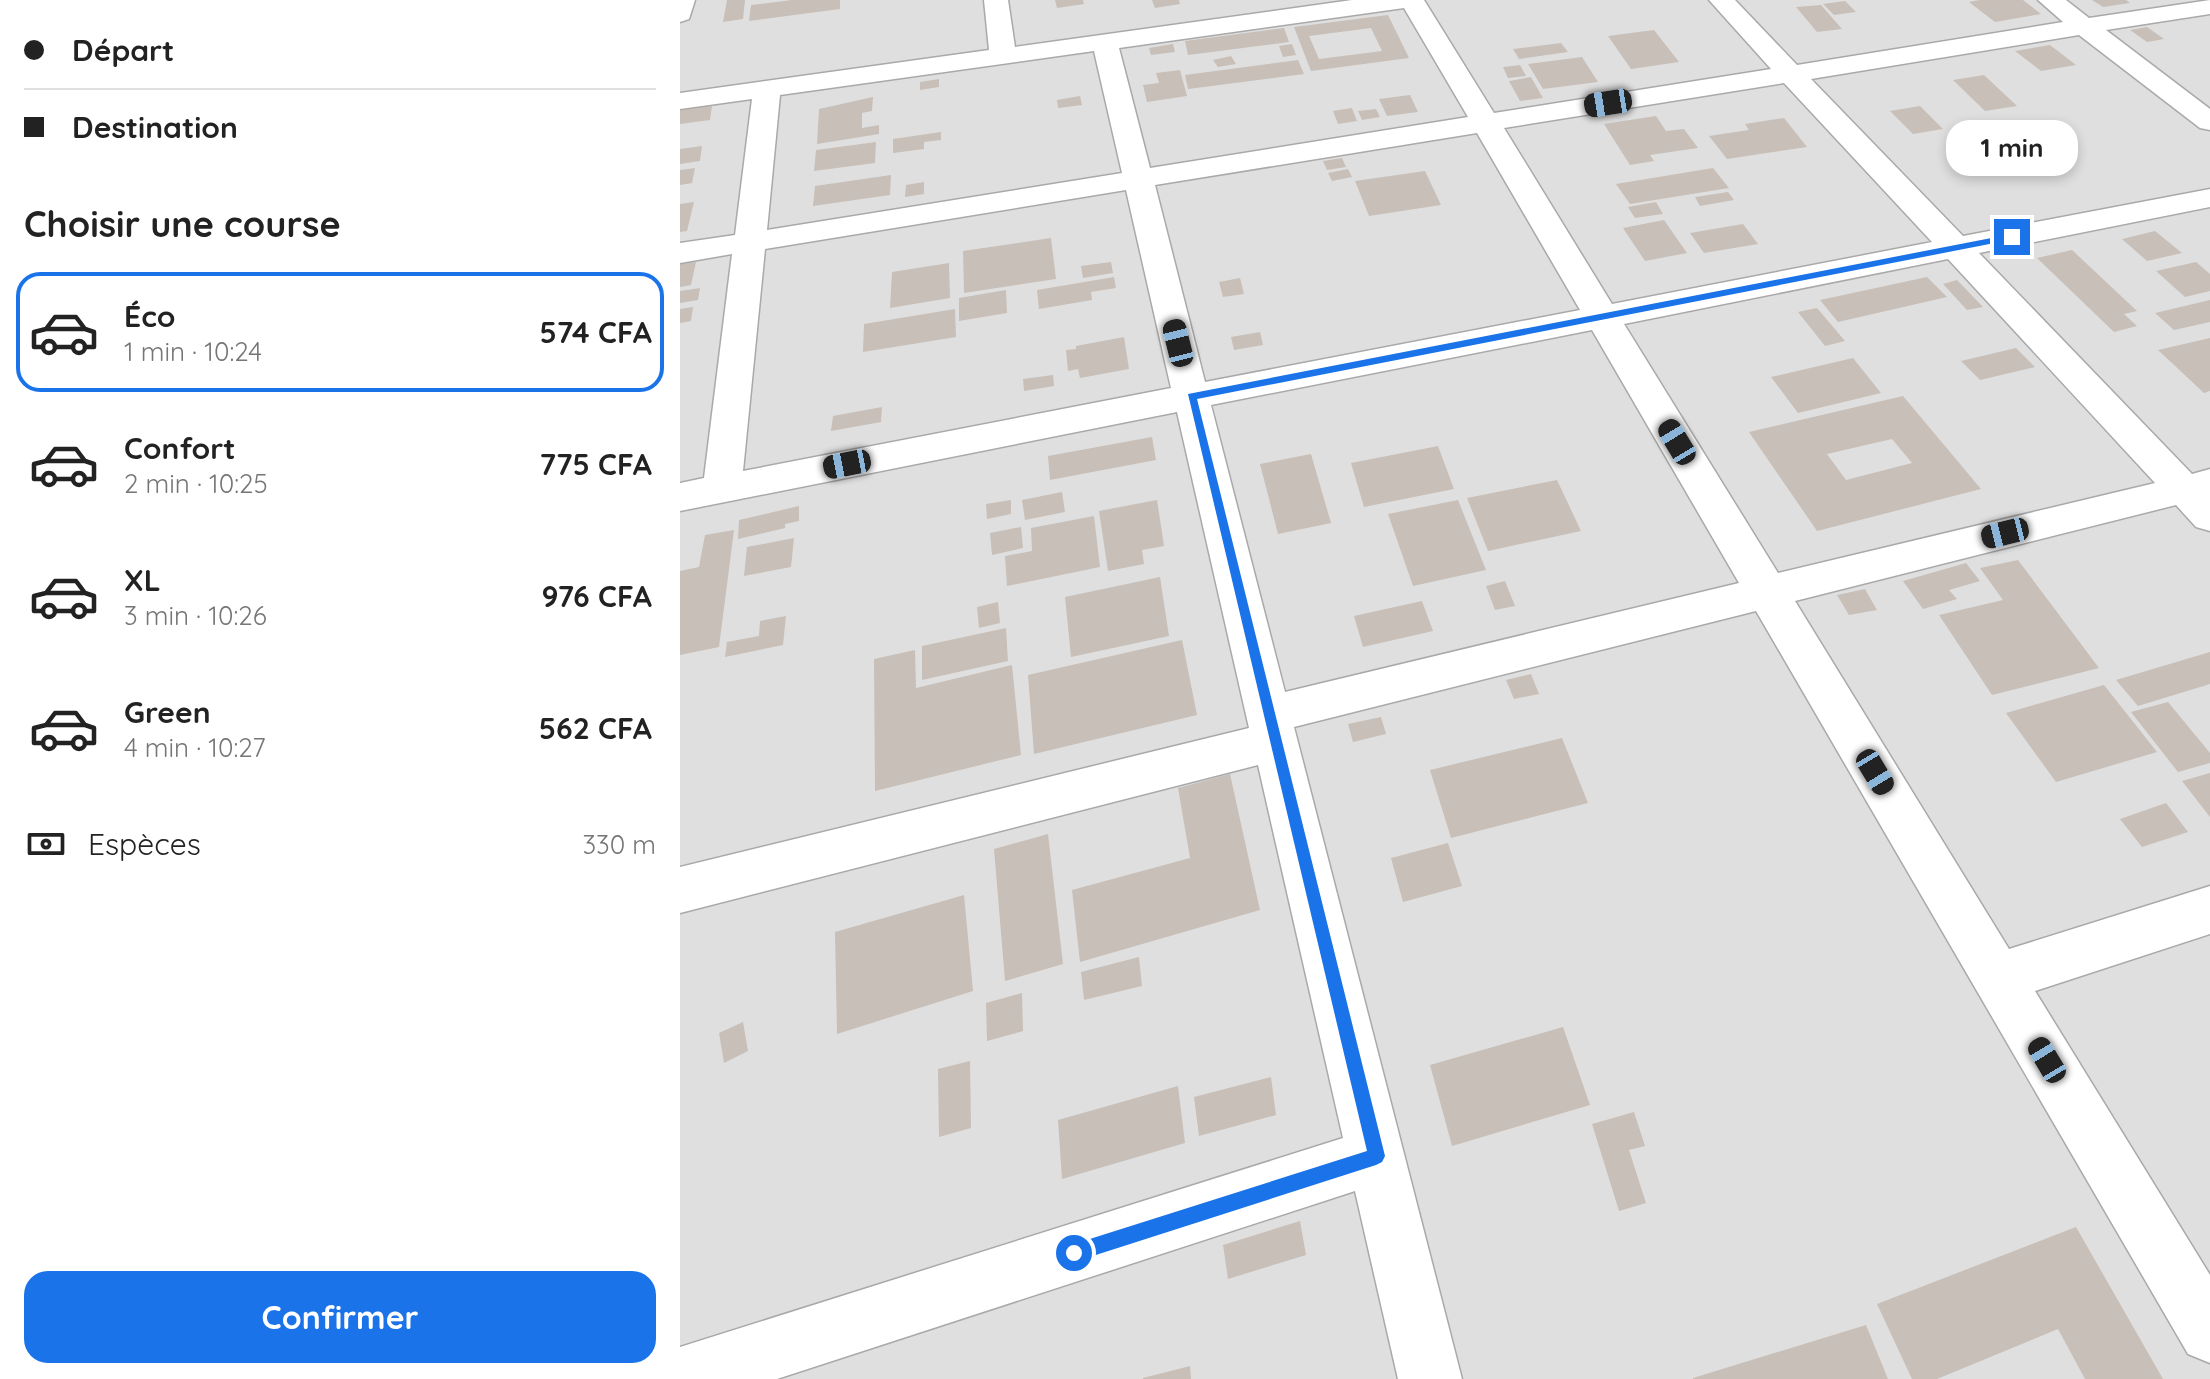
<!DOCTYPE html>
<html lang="fr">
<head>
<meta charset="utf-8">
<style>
	:root { --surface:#fff; --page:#f6f6f6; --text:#222; --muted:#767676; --line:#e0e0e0; --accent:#1a73e8 }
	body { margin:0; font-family:Quicksand,sans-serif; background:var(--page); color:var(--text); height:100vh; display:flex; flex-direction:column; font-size:30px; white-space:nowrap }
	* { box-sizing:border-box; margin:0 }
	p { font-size:26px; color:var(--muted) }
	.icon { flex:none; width:44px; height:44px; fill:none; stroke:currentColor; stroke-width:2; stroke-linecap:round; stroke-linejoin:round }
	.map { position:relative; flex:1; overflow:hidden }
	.side { display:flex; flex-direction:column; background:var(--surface); width:680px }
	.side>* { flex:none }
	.banner { display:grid; align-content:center; height:176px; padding:0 24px; background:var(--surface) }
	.end { position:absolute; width:36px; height:36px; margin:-18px; border:10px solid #1a73e8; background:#fff; box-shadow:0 0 0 4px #fff }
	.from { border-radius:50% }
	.bubble { position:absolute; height:56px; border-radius:24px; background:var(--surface); box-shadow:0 4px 12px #0003; font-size:26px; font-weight:700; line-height:56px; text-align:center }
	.car { position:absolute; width:24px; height:48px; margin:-24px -12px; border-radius:10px; box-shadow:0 0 6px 2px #0007; background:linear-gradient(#222 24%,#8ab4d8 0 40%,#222 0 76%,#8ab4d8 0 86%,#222 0) }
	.banner b { display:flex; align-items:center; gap:28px; height:76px; font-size:30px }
	.banner b+b { border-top:2px solid var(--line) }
	.banner i { width:20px; height:20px; background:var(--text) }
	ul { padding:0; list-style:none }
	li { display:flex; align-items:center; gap:24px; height:120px; margin:0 16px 12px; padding:0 8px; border:4px solid transparent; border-radius:24px }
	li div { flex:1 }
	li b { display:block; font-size:30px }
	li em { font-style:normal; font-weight:700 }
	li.on { border-color:var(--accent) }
	li>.icon { width:72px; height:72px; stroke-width:1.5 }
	h2 { padding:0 24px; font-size:36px; line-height:96px }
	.pay { display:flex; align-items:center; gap:20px; height:88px; padding:0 24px; font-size:30px }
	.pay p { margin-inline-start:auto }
	.action { display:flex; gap:16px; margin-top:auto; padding:16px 24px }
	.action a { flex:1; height:92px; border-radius:24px; background:var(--accent); color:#fff; font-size:32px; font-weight:700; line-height:92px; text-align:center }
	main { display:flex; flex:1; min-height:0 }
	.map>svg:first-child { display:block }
	.residential { fill:#e0dfdf }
	.building { fill:#c7bfb8; fill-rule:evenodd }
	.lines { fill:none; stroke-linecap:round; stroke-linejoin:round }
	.minor-casing { stroke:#a9a9a9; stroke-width:3 }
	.minor { fill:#fff; fill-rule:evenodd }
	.route { fill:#1a73e8 }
</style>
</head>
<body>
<main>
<section class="side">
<div class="banner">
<b><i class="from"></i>Départ</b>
<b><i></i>Destination</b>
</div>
<h2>Choisir une course</h2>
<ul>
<li class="on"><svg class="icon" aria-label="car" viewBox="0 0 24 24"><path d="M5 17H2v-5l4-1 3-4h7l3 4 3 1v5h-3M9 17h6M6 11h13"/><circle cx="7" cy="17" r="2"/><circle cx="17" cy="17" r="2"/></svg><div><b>Éco</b><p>1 min · 10:24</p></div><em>574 CFA</em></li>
<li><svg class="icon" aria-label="car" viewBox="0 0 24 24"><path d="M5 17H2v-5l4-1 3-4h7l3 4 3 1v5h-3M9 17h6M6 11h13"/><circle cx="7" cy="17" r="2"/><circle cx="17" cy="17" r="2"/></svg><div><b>Confort</b><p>2 min · 10:25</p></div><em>775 CFA</em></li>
<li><svg class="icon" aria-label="car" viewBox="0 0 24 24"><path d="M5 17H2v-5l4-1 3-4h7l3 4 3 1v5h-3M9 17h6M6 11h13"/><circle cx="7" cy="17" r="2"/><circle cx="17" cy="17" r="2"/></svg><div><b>XL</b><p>3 min · 10:26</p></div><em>976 CFA</em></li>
<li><svg class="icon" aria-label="car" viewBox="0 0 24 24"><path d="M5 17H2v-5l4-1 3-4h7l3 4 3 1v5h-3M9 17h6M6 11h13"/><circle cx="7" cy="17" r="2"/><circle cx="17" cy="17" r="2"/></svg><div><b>Green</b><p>4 min · 10:27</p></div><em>562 CFA</em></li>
</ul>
<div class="pay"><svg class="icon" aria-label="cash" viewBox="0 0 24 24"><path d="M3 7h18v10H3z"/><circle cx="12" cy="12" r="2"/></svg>Espèces<p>330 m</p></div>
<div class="action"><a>Confirmer</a></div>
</section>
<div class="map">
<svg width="1530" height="1379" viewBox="0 0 1530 1379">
	<rect width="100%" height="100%" fill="#f2efe9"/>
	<rect class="residential" x="0" y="0" width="1530" height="1379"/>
	<g class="building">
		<polygon points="47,0 65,0 63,19 43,22"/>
		<polygon points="112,0 160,0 160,9 69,21 71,5"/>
		<polygon points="375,0 403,0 404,4 377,8"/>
		<polygon points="472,0 499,0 500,4 475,8"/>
		<polygon points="1300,0 1343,0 1361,14 1315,22 1289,2"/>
		<polygon points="1412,0 1446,0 1450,3 1423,7"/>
		<polygon points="1165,1 1176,12 1154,15 1143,4"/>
		<polygon points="1141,5 1162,29 1137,32 1116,7"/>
		<path d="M708,15l21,43 -98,13 -17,-44zM691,28l11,23 -63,8 -10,-23z"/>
		<polygon points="1467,27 1484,39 1467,42 1450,30"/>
		<polygon points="604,28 609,42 508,55 505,41"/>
		<polygon points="974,30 999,62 951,69 928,36"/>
		<polygon points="881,43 888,52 839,59 833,49"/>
		<polygon points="493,44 495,52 471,55 469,48"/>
		<polygon points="612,44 616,55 603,57 599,46"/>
		<polygon points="1370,45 1396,65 1361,71 1335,51"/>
		<polygon points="551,56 556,64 538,67 533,60"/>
		<polygon points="902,57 918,82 863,89 848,64"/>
		<polygon points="618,60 624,74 508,89 505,75"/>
		<polygon points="840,65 846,76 828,78 823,67"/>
		<polygon points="500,70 507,96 467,102 463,85 479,83 476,73"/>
		<polygon points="1304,75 1337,106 1305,111 1273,80"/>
		<polygon points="851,77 863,98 840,101 829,81"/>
		<polygon points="259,79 259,87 240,90 240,82"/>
		<polygon points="730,95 738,112 707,116 699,99"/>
		<polygon points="400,96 402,105 378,108 377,100"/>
		<polygon points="193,97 192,111 182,113 182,128 199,125 199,134 137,144 139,109"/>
		<polygon points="32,106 30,120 0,124 0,110"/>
		<polygon points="1240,106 1263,129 1233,134 1210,111"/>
		<polygon points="672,108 677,121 658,124 653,111"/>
		<polygon points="696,109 700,117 682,120 678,111"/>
		<polygon points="976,116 986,131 1004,129 1018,148 970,155 974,161 950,165 924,124"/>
		<polygon points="1104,118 1127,147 1047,159 1029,136 1069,130 1065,124"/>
		<polygon points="261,132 261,140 244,142 244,149 213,153 213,139"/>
		<polygon points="196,142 195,163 134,171 136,150"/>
		<polygon points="22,146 20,161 0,164 0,149"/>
		<polygon points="662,158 666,167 647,170 643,161"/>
		<polygon points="15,168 12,183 0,185 0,170"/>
		<polygon points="1033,168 1049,188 950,204 936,184"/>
		<polygon points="668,169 672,177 652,181 648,173"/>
		<polygon points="745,171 761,205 689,216 675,181"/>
		<polygon points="211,175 210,195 133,206 135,186"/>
		<polygon points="244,182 244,194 225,197 226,185"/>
		<polygon points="1048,192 1054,200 1020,206 1015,197"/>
		<polygon points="14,202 7,231 0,232 0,204"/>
		<polygon points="976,202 983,214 955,218 948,207"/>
		<polygon points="984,220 1007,253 965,261 943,228"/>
		<polygon points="1063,224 1078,244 1024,253 1010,233"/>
		<polygon points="1475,231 1502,253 1467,261 1442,239"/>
		<polygon points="371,238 376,279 284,293 283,251"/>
		<polygon points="1392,250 1457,311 1444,314 1457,326 1434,332 1357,258"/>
		<polygon points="16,262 11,285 0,287 0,264"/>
		<polygon points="431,262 433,273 403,278 401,266"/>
		<polygon points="1516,262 1530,274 1530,291 1505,297 1476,271"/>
		<polygon points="269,263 270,298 210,308 212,272"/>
		<polygon points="434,277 436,288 411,292 412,300 359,309 357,290"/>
		<polygon points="1247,277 1267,297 1158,322 1140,300"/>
		<polygon points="560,278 564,294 543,297 539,282"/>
		<polygon points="1277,280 1303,307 1287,310 1263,284"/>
		<polygon points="20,288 18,300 0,303 0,291"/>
		<polygon points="326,290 327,313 279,321 279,298"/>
		<polygon points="1530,300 1530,322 1494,330 1475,313"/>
		<polygon points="13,307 11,321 0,323 0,309"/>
		<polygon points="1137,308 1165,341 1145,346 1118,312"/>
		<polygon points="275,309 276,337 183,352 184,324"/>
		<polygon points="580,332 583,345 554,350 551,337"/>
		<polygon points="444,337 449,369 400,378 398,369 388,371 386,350 396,349 396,346"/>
		<polygon points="1530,338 1530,391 1524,393 1478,350"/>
		<polygon points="1336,348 1355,367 1300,380 1281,361"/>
		<polygon points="1173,358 1201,393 1118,413 1091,377"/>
		<polygon points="373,375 374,386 344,391 343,379"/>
		<path d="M1223,396l78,93 -164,42 -68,-99zM1212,439l20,24 -66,17 -19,-26z"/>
		<polygon points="202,407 201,422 151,431 153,416"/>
		<polygon points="472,437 476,460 370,480 368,456"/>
		<polygon points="758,446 774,489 684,507 671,463"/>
		<polygon points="631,454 651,523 598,534 580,464"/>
		<polygon points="877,480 901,531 808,551 787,498"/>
		<polygon points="382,492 385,512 345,520 342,500"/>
		<polygon points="331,500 331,514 307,519 306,504"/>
		<polygon points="477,500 484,546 462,550 464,564 428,571 419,511"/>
		<polygon points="778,500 806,570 733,586 708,514"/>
		<polygon points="119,506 119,521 105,524 105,528 58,539 59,520"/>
		<polygon points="414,516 420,567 327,586 325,556 352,551 351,528"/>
		<polygon points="341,527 343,548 312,555 310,533"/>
		<polygon points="54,530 39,647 0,655 0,571 19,567 25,535"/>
		<polygon points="114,538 111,567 64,576 67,547"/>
		<polygon points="1338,560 1419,668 1312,695 1259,615 1323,600 1300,568"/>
		<polygon points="1286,563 1300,581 1269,590 1277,599 1243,609 1223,581"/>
		<polygon points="480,577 489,636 391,657 385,597"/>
		<polygon points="825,581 835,606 815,610 806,586"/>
		<polygon points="1185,589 1197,610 1169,615 1157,595"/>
		<polygon points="742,601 753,631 683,647 674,616"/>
		<polygon points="318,602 320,623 299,628 297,607"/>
		<polygon points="106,616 103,645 45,657 47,642 79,636 80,621"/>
		<polygon points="326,628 328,661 242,680 242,646"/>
		<polygon points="502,640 517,715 354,754 348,675"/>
		<polygon points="235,650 236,688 332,665 341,755 195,791 194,659"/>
		<polygon points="1530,652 1530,684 1458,706 1436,680"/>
		<polygon points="851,674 859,694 834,699 826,680"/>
		<polygon points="1424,685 1477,752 1376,782 1326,713"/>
		<polygon points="1488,702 1530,753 1530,763 1498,772 1451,712"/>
		<polygon points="701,717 706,734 673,742 668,724"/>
		<polygon points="882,738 908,803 771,838 750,770"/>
		<polygon points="1530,773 1530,817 1502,781"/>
		<polygon points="550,774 580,910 400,962 392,890 510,858 498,788"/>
		<polygon points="1486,803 1508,832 1462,847 1440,819"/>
		<polygon points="368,834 383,964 325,981 314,849"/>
		<polygon points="768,843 782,886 723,902 711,858"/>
		<polygon points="284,895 293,991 157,1034 155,932"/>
		<polygon points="459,957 462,986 404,1000 401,972"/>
		<polygon points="342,993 343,1031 307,1041 306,1003"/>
		<polygon points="63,1022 68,1051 44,1063 39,1033"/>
		<polygon points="883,1027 910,1105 772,1146 750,1065"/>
		<polygon points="290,1061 291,1128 259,1137 258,1069"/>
		<polygon points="591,1077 596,1115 519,1136 514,1097"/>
		<polygon points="498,1086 505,1143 382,1179 378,1120"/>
		<polygon points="954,1112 965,1146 949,1150 966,1203 939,1211 912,1124"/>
		<polygon points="620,1221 626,1255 548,1279 543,1245"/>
		<polygon points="1396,1227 1483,1379 1405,1379 1378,1329 1257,1379 1232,1379 1197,1304"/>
		<polygon points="1186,1325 1208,1379 1013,1379 1013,1378"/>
		<polygon points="510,1366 511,1379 463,1379 463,1378"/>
	</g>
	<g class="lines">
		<defs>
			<g id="minor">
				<polygon points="0,0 15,0 9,19 0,22"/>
				<path d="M304,0h24l7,47 337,-47h72l70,113 277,-44 -62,-69h26l62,65 266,-43 -25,-22h28l23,18 121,-18v14l-104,16 104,79v21l-10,-2 -121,-93 -268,44 152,157 247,-47v18l-231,46 213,221 18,-5v62l-14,-4 -20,-22 -381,96 214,348 201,-63v48l-175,57 175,284v88l-22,-9 -432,-743 -462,116 168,652h-64l-43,-188 -578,188h-97v-32l663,-209 -85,-373 -578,148v-46l569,-139 -72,-316 -497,99v-28l24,-5 28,-224 -52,9v-20l55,-8 17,-136 -72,10v-16l309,-43zM724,8l64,109 -318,51 -31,-120zM414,51l28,122 -355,57 13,-135zM1104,83l148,159 -320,62 -108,-176zM797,133l103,177 -375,72 -50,-197zM446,190l45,198 -428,83 22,-222zM1268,259l207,224 -377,90 -154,-249zM912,330l147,253 -454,109 -74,-287z"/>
			</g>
		</defs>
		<use href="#minor" class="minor-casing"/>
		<use href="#minor" class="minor"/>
	</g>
	<polygon class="route" points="1332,234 1335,239 517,399 705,1156 702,1162 696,1165 394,1262 387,1259 385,1253 387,1247 394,1244 687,1151 508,394"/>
</svg>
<i class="end from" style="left:394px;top:1253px"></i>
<i class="end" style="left:1332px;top:237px"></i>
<div class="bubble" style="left:1266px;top:120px;width:132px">1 min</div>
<i class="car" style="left:928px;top:103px;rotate:261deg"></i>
<i class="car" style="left:498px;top:343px;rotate:346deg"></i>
<i class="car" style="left:997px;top:442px;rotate:329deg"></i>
<i class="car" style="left:167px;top:464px;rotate:259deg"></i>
<i class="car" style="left:1325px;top:533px;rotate:256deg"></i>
<i class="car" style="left:1195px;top:772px;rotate:149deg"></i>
<i class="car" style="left:1367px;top:1060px;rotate:329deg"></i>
</div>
</main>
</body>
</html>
